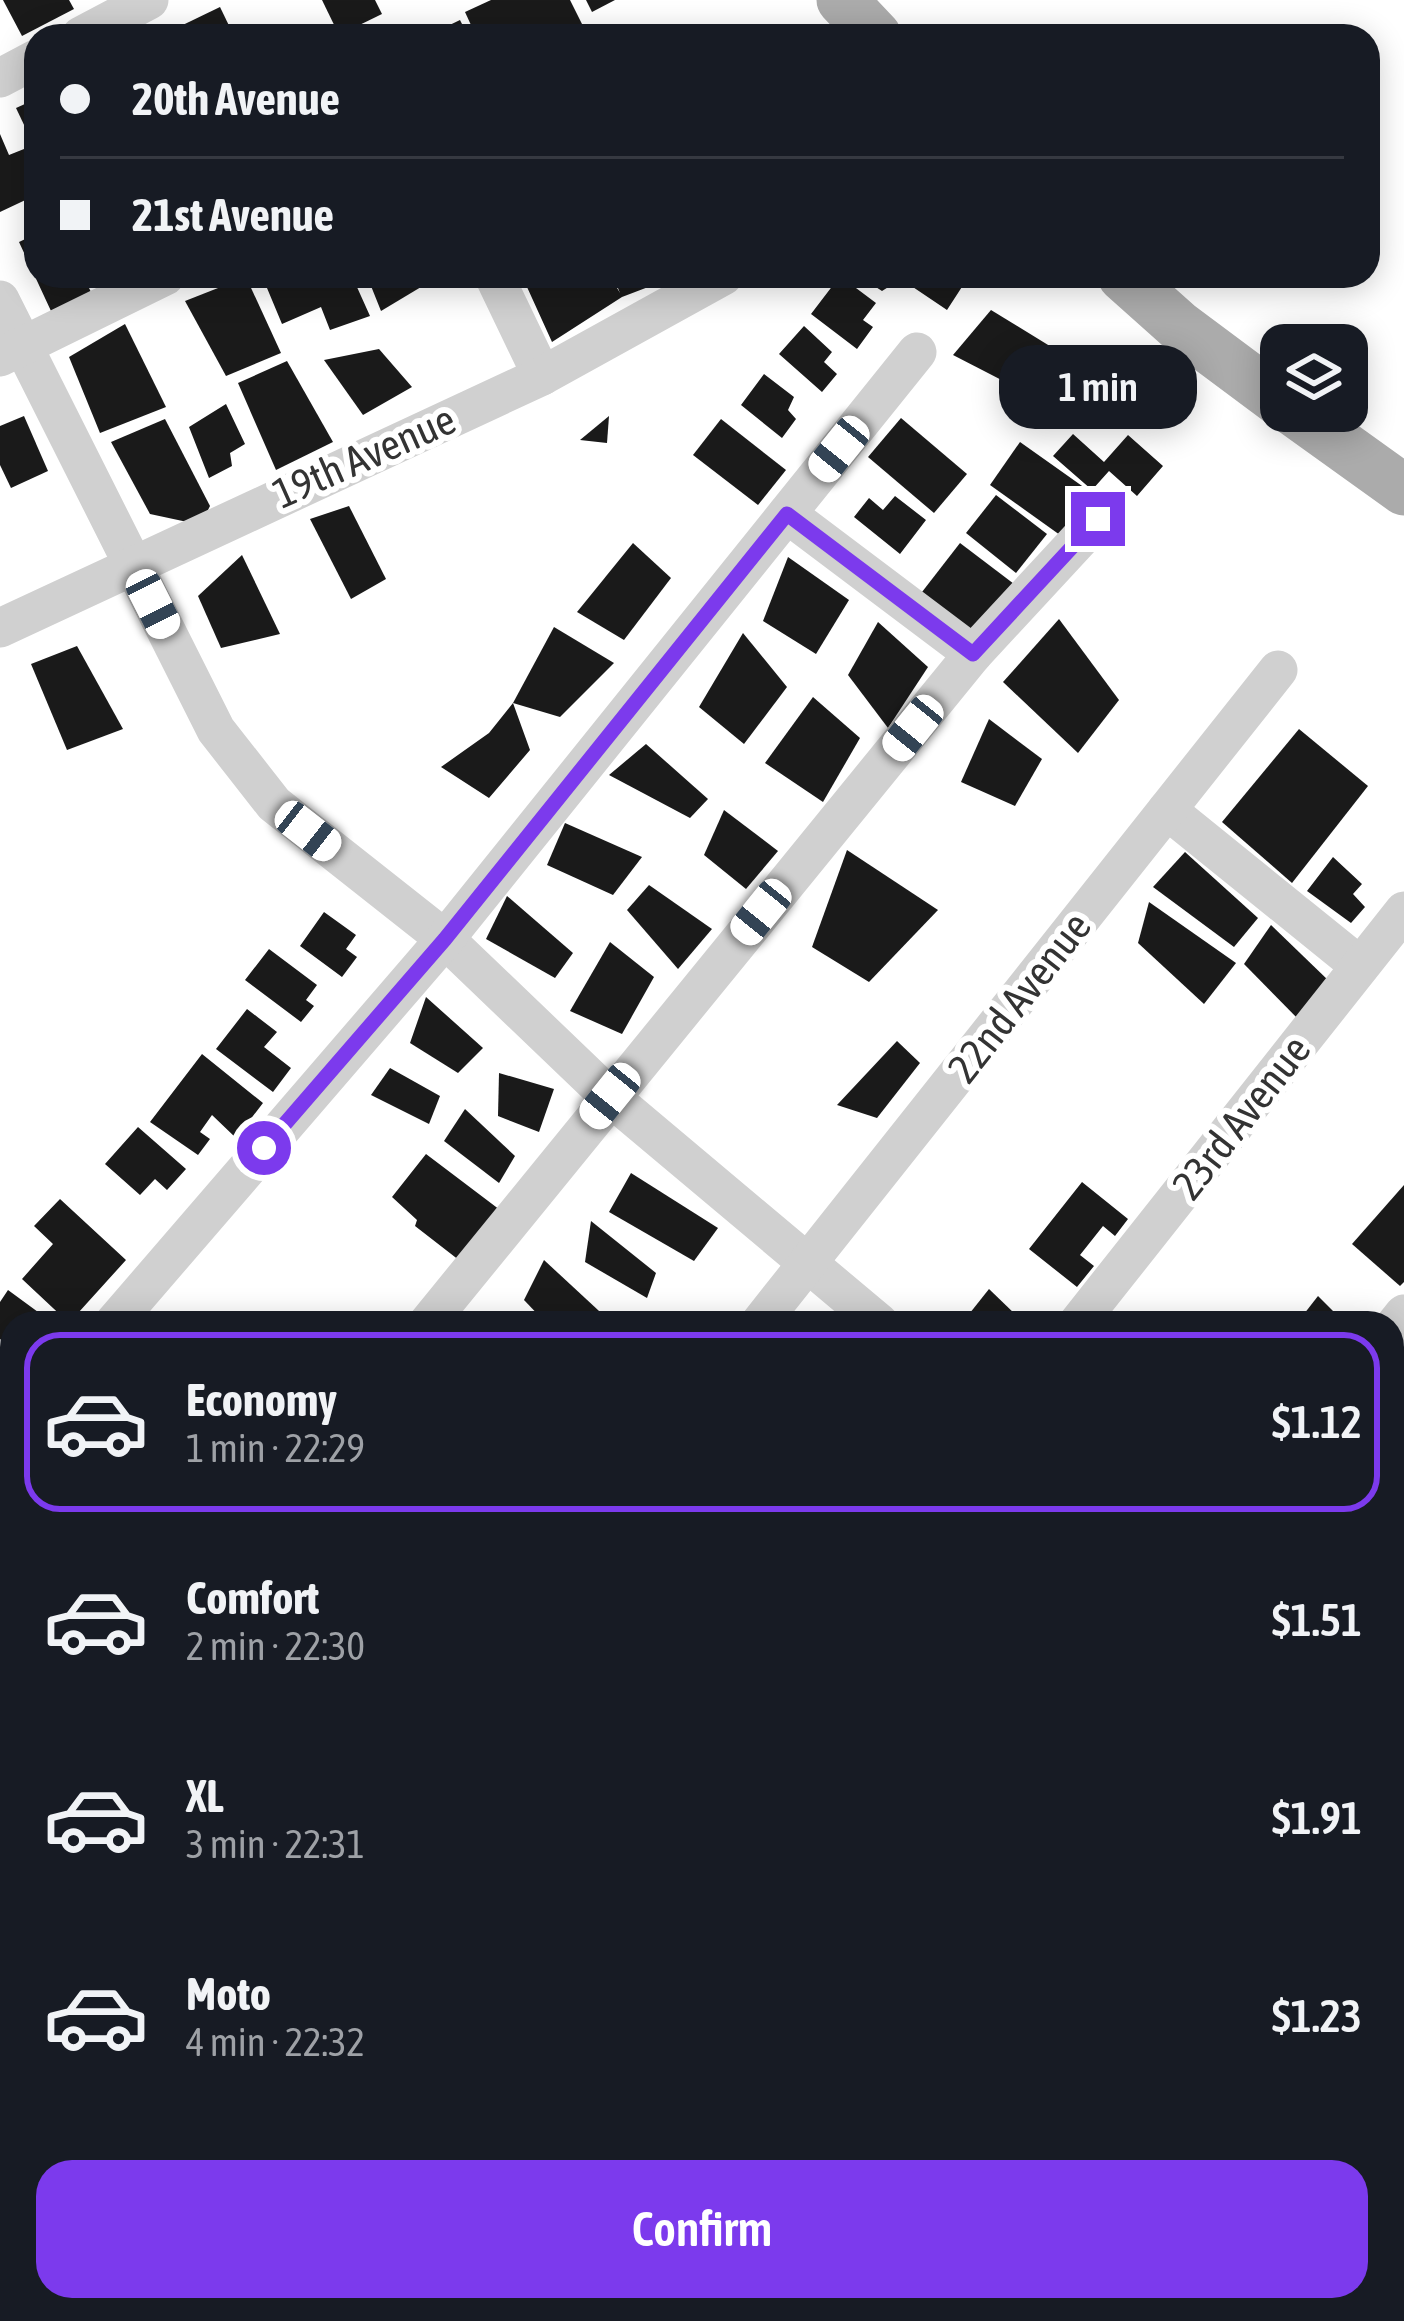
<!DOCTYPE html>
<html lang="en">
<head>
<meta charset="utf-8">
<style>
	:root { --surface:#171b24; --page:#20242c; --text:#f1f3f6; --muted:#9ea1a6; --line:#363941; --accent:#7c3aed }
	body { margin:0; font-family:"Asap Condensed",sans-serif; background:var(--page); color:var(--text); height:100vh; display:flex; flex-direction:column; font-size:45px; white-space:nowrap }
	* { box-sizing:border-box; margin:0 }
	p { font-size:39px; color:var(--muted) }
	.icon { flex:none; width:66px; height:66px; fill:none; stroke:currentColor; stroke-width:2; stroke-linecap:round; stroke-linejoin:round }
	.map { position:relative; flex:1; overflow:hidden }
	.sheet { position:absolute; left:0px; top:1311px; width:1404px; height:1011px; display:flex; flex-direction:column; background:var(--surface); border-radius:36px 36px 0 0; box-shadow:0 6px 30px #0003 }
	.sheet>* { flex:none }
	.top-card { position:absolute; left:24px; top:24px; width:1356px; height:264px; border-radius:36px; box-shadow:0 6px 30px #0003; display:grid; align-content:center; height:264px; padding:0 36px; background:var(--surface) }
	.controls { position:absolute; left:1260px; top:324px; display:grid; gap:24px }
	.controls a { display:grid; place-items:center; width:108px; height:108px; border-radius:24px; background:var(--surface); box-shadow:0 6px 30px #0003; font-size:60px }
	.end { position:absolute; width:54px; height:54px; margin:-27px; border:15px solid #7c3aed; background:#fff; box-shadow:0 0 0 6px #fff }
	.from { border-radius:50% }
	.bubble { position:absolute; height:84px; border-radius:36px; background:var(--surface); box-shadow:0 6px 30px #0003; font-size:39px; font-weight:600; line-height:84px; text-align:center }
	.car { position:absolute; width:36px; height:72px; margin:-36px -18px; border-radius:15px; box-shadow:0 0 9px 3px #0007; background:linear-gradient(#fff 24%,#345 0 40%,#fff 0 76%,#345 0 86%,#fff 0) }
	.top-card b { display:flex; align-items:center; gap:42px; height:114px; font-size:45px }
	.top-card b+b { border-top:3px solid var(--line) }
	.top-card i { width:30px; height:30px; background:var(--text) }
	ul { padding:21px 0 0; list-style:none }
	li { display:flex; align-items:center; gap:36px; height:180px; margin:0 24px 18px; padding:0 12px; border:6px solid transparent; border-radius:36px }
	li div { flex:1 }
	li b { display:block; font-size:45px }
	li em { font-style:normal; font-weight:600 }
	li.active { border-color:var(--accent) }
	li>.icon { width:108px; height:108px; stroke-width:1.5 }
	.button { display:flex; gap:24px; margin-top:auto; padding:24px 36px }
	.button a { flex:1; height:138px; border-radius:36px; background:var(--accent); color:#fff; font-size:48px; font-weight:600; line-height:138px; text-align:center }
	.map>svg:first-child { display:block }
	.building { fill:#1a1a1a }
	.lines { fill:none; stroke-linecap:round; stroke-linejoin:round }
	.minor { stroke:#d0d0d0; stroke-width:39 }
	.major { stroke:#ababab; stroke-width:51 }
	.route { stroke:#7c3aed; stroke-width:15 }
	.labels { text-anchor:middle; dominant-baseline:central; stroke-width:12; stroke-linejoin:round; paint-order:stroke }
	.street-label { font-size:42px; fill:#333; stroke:#fff }
</style>
</head>
<body>
<div class="map">
<svg width="1404" height="2321" viewBox="0 0 1404 2321">
	<rect width="100%" height="100%" fill="#fff"/>
	<g class="building">
		<polygon points="3,0 69,0 74,9 22,36"/>
		<polygon points="322,0 375,0 382,14 339,35"/>
		<polygon points="491,0 570,0 588,36 476,36 465,12"/>
		<polygon points="586,0 615,0 592,12"/>
		<polygon points="220,7 234,36 160,36"/>
		<polygon points="460,20 468,36 427,36"/>
		<polygon points="36,99 36,150 16,108"/>
		<polygon points="0,134 9,155 24,149 36,176 36,195 0,212"/>
		<polygon points="36,234 36,276 83,276 91,292 51,311 19,242"/>
		<polygon points="262,276 352,276 370,316 330,330 321,307 282,324"/>
		<polygon points="367,276 420,276 426,284 381,311"/>
		<polygon points="522,276 610,276 620,293 613,276 677,276 622,297 552,342"/>
		<polygon points="840,276 876,303 863,320 873,327 857,349 811,314"/>
		<polygon points="859,276 969,276 947,310 901,279 882,291"/>
		<polygon points="246,277 281,353 226,376 185,301"/>
		<polygon points="991,310 1053,348 1019,389 953,355"/>
		<polygon points="125,324 166,407 100,433 69,357"/>
		<polygon points="804,326 832,352 824,362 837,374 822,392 779,354"/>
		<polygon points="379,349 412,387 363,415 324,360"/>
		<polygon points="287,361 333,442 276,470 238,383"/>
		<polygon points="764,374 794,397 788,410 796,419 782,438 741,405"/>
		<polygon points="226,404 245,444 230,453 232,466 209,478 189,427"/>
		<polygon points="24,416 48,471 11,488 0,465 0,426"/>
		<polygon points="609,416 607,443 580,440"/>
		<polygon points="901,418 967,474 934,513 868,457"/>
		<polygon points="165,419 210,506 203,520 192,523 150,514 111,442"/>
		<polygon points="721,419 786,470 758,505 693,455"/>
		<polygon points="1073,434 1104,462 1128,435 1163,466 1137,496 1109,471 1092,490 1053,456"/>
		<polygon points="1020,442 1092,493 1067,540 990,485"/>
		<polygon points="996,495 1047,534 1016,573 966,533"/>
		<polygon points="895,496 926,520 900,554 854,517 869,498 883,510"/>
		<polygon points="349,506 386,579 351,599 310,519"/>
		<polygon points="633,543 671,578 624,640 577,612"/>
		<polygon points="960,543 1018,587 972,632 922,592"/>
		<polygon points="242,555 280,634 221,648 198,596"/>
		<polygon points="788,557 849,600 816,654 763,621"/>
		<polygon points="1059,619 1119,700 1078,753 1003,682"/>
		<polygon points="878,622 928,667 888,728 848,675"/>
		<polygon points="554,627 614,663 560,717 513,703"/>
		<polygon points="743,633 787,687 744,744 699,707"/>
		<polygon points="77,646 123,729 67,750 31,664"/>
		<polygon points="813,697 860,738 823,802 765,763"/>
		<polygon points="513,703 530,750 489,798 441,767 489,733"/>
		<polygon points="989,719 1042,759 1015,806 961,782"/>
		<polygon points="1299,729 1368,786 1292,883 1222,822"/>
		<polygon points="646,744 708,799 690,818 609,775"/>
		<polygon points="724,810 778,851 746,889 704,855"/>
		<polygon points="565,823 642,857 613,895 547,865"/>
		<polygon points="847,850 938,910 869,982 812,947"/>
		<polygon points="1185,852 1258,918 1234,947 1153,887"/>
		<polygon points="1333,857 1362,884 1353,894 1365,907 1351,923 1307,891"/>
		<polygon points="649,885 712,929 678,969 627,910"/>
		<polygon points="507,896 573,953 555,978 486,939"/>
		<polygon points="1149,902 1236,963 1204,1004 1138,943"/>
		<polygon points="324,912 356,935 346,949 357,957 342,977 300,946"/>
		<polygon points="1271,925 1330,982 1302,1023 1244,964"/>
		<polygon points="610,942 654,977 622,1034 570,1011"/>
		<polygon points="269,949 317,985 306,1000 314,1006 301,1022 245,980"/>
		<polygon points="426,997 483,1048 458,1073 410,1043"/>
		<polygon points="247,1009 277,1032 264,1047 291,1068 273,1092 216,1049"/>
		<polygon points="897,1041 920,1063 877,1118 837,1105"/>
		<polygon points="202,1054 263,1103 236,1138 212,1115 200,1132 210,1139 198,1155 150,1122"/>
		<polygon points="390,1068 440,1096 429,1124 371,1095"/>
		<polygon points="499,1073 554,1089 539,1132 498,1116"/>
		<polygon points="465,1109 515,1156 499,1183 444,1141"/>
		<polygon points="138,1127 186,1169 167,1190 155,1179 140,1195 105,1164"/>
		<polygon points="426,1154 504,1213 464,1264 415,1226 417,1220 392,1197"/>
		<polygon points="631,1173 718,1228 694,1261 609,1212"/>
		<polygon points="1082,1182 1128,1219 1115,1236 1103,1226 1080,1255 1094,1266 1077,1287 1029,1249"/>
		<polygon points="1404,1185 1404,1282 1400,1286 1352,1244"/>
		<polygon points="60,1199 126,1260 69,1323 22,1279 53,1244 34,1226"/>
		<polygon points="591,1221 656,1273 647,1298 585,1262"/>
		<polygon points="544,1260 612,1323 546,1323 524,1300"/>
		<polygon points="989,1289 1017,1316 1011,1323 962,1323"/>
		<polygon points="8,1290 53,1323 12,1323 12,1348 0,1339 0,1302"/>
		<polygon points="1318,1296 1345,1323 1297,1323"/>
		<polygon points="381,2310 448,2310 451,2313 445,2321 388,2321"/>
		<polygon points="484,2310 492,2310 508,2321 477,2321"/>
		<polygon points="516,2310 576,2310 570,2321 533,2321"/>
	</g>
	<g class="lines">
		<g class="minor">
			<polyline points="81,36 149,0"/>
			<polyline points="0,78 36,59"/>
			<polyline points="494,276 542,376"/>
			<polyline points="0,300 216,730 274,804 445,939 610,1097 879,1323"/>
			<polyline points="0,357 165,276"/>
			<polyline points="787,514 973,654"/>
			<polyline points="0,628 542,376 723,276"/>
			<polyline points="1167,810 1360,966"/>
			<polyline points="114,1323 445,939 917,352"/>
			<polyline points="428,1323 973,654 1098,519"/>
			<polyline points="760,1323 1278,670"/>
			<polyline points="1078,1323 1404,911"/>
			<polyline points="1392,1329 1404,1314"/>
			<polyline points="0,1456 12,1441"/>
			<polyline points="1392,1725 1404,1710"/>
			<polyline points="1392,2072 1404,2056"/>
			<polyline points="0,2180 12,2202"/>
			<polyline points="69,2310 75,2321"/>
			<polyline points="588,2321 597,2310"/>
			<polyline points="906,2321 915,2310"/>
			<polyline points="1204,2321 1212,2310"/>
		</g>
		<g class="major">
			<polyline points="842,0 876,36"/>
			<polyline points="1123,276 1179,326 1281,402"/>
			<polyline points="1294,411 1404,490"/>
			<polyline points="1392,2221 1404,2207"/>
			<polyline points="1392,2286 1404,2271"/>
			<polyline points="1308,2321 1317,2310"/>
			<polyline points="1364,2321 1373,2310"/>
		</g>
	</g>
	<g class="lines">
		<polyline class="route" points="264,1148 445,939 787,514 973,654 1098,519"/>
	</g>
	<g class="labels">
		<g class="street-label">
			<text transform="translate(364 456) rotate(-24)">19th Avenue</text>
			<text transform="translate(1019 997) rotate(-52)">22nd Avenue</text>
			<text transform="translate(1241 1117) rotate(-52)">23rd Avenue</text>
		</g>
	</g>
</svg>
<div class="controls">
<a><svg class="icon" aria-label="layers" viewBox="0 0 24 24"><path d="M12 4l9 5-9 5-9-5zM3 14l9 5 9-5"/></svg></a>
</div>
<i class="end from" style="left:264px;top:1148px"></i>
<i class="end" style="left:1098px;top:519px"></i>
<div class="bubble" style="left:999px;top:345px;width:198px">1 min</div>
<i class="car" style="left:839px;top:449px;rotate:219deg"></i>
<i class="car" style="left:153px;top:604px;rotate:153deg"></i>
<i class="car" style="left:913px;top:728px;rotate:219deg"></i>
<i class="car" style="left:308px;top:831px;rotate:128deg"></i>
<i class="car" style="left:761px;top:912px;rotate:219deg"></i>
<i class="car" style="left:610px;top:1096px;rotate:219deg"></i>
<div class="top-card">
<b><i class="from"></i>20th Avenue</b>
<b><i></i>21st Avenue</b>
</div>
<section class="sheet">
<ul>
<li class="active"><svg class="icon" aria-label="car" viewBox="0 0 24 24"><path d="M5 17H2v-5l4-1 3-4h7l3 4 3 1v5h-3M9 17h6M6 11h13"/><circle cx="7" cy="17" r="2"/><circle cx="17" cy="17" r="2"/></svg><div><b>Economy</b><p>1 min · 22:29</p></div><em>$1.12</em></li>
<li><svg class="icon" aria-label="car" viewBox="0 0 24 24"><path d="M5 17H2v-5l4-1 3-4h7l3 4 3 1v5h-3M9 17h6M6 11h13"/><circle cx="7" cy="17" r="2"/><circle cx="17" cy="17" r="2"/></svg><div><b>Comfort</b><p>2 min · 22:30</p></div><em>$1.51</em></li>
<li><svg class="icon" aria-label="car" viewBox="0 0 24 24"><path d="M5 17H2v-5l4-1 3-4h7l3 4 3 1v5h-3M9 17h6M6 11h13"/><circle cx="7" cy="17" r="2"/><circle cx="17" cy="17" r="2"/></svg><div><b>XL</b><p>3 min · 22:31</p></div><em>$1.91</em></li>
<li><svg class="icon" aria-label="car" viewBox="0 0 24 24"><path d="M5 17H2v-5l4-1 3-4h7l3 4 3 1v5h-3M9 17h6M6 11h13"/><circle cx="7" cy="17" r="2"/><circle cx="17" cy="17" r="2"/></svg><div><b>Moto</b><p>4 min · 22:32</p></div><em>$1.23</em></li>
</ul>
<div class="button"><a>Confirm</a></div>
</section>
</div>
</body>
</html>
